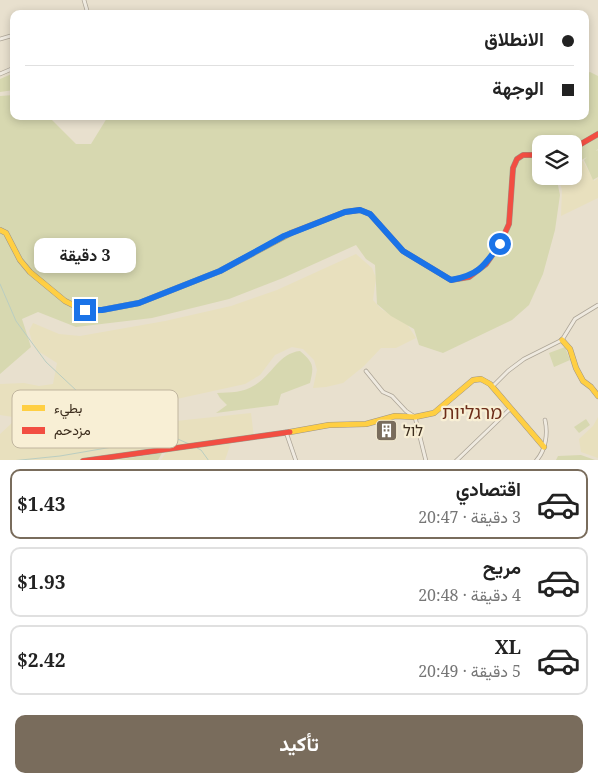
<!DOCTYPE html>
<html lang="ar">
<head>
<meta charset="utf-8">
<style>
	:root { --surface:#fff; --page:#f2f2f2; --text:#222; --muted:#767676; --line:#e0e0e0; --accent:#796c5c }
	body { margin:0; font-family:"Noto Serif",Vazirmatn,"Noto Sans Hebrew",serif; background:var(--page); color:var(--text); direction:rtl; height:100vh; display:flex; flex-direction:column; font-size:19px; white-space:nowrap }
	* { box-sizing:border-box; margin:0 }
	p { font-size:16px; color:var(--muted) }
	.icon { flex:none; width:28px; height:28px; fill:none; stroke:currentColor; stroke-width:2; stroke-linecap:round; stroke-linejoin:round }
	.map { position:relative; height:460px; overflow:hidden; direction:ltr }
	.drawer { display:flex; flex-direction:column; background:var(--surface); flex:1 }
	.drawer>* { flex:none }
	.banner { position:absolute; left:10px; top:10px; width:579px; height:110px; border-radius:10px; box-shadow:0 2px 8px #0003; direction:rtl; display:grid; align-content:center; height:110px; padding:0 15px; background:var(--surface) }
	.buttons { position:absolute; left:532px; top:135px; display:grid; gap:10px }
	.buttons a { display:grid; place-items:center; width:50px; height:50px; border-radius:10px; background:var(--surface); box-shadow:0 2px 8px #0003; font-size:25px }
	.end { position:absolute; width:22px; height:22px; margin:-11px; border:6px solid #1a73e8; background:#fff; box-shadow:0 0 0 2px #fff }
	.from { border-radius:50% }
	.bubble { position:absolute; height:35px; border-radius:10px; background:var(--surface); box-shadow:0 2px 8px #0003; font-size:16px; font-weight:700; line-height:35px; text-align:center; direction:rtl }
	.banner b { display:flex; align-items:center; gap:18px; height:48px; font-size:19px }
	.banner b+b { border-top:1px solid var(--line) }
	.banner i { width:12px; height:12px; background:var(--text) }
	ul { padding:9px 0 0; list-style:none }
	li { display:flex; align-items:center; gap:15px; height:70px; margin:0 10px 8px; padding:0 5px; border:2px solid var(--line); border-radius:10px }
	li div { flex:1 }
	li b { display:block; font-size:19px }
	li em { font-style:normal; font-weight:700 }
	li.current { border-color:var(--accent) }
	li>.icon { width:45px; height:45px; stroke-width:1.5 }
	.button { display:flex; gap:10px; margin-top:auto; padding:10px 15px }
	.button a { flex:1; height:58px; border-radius:10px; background:var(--accent); color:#fff; font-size:20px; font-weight:700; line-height:58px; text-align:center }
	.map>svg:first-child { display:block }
	.farmland { fill:#e8e0be }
	.green { fill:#d7d8b0 }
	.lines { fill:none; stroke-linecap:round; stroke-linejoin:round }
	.stream { stroke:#bacdc1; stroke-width:1 }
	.street-casing { stroke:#ada597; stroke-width:4.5 }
	.slow-casing { stroke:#9d9487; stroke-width:6 }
	.jam-casing { stroke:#9d9487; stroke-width:6 }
	.street { stroke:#efeae0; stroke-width:3 }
	.slow { stroke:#ffcf43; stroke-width:5 }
	.jam { stroke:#f24e42; stroke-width:5 }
	.route { stroke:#1a73e8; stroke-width:6 }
	.labels { text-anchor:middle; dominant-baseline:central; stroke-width:4.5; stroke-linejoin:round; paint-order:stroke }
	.poi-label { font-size:15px; fill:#3d2e1e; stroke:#f8efd5; text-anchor:start }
	.quarter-label { font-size:18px; fill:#6d2d19; stroke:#f8efd5 }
	.key { fill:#f8efd5; stroke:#c0b59e; stroke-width:1 }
	.key-label { font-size:14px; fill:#3d2e1e }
</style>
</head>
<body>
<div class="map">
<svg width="598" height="461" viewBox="0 0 598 461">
	<rect width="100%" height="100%" fill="#e8e0ce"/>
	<g class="farmland">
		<polygon points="583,161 594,181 598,178 598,198 561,216 562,190 558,176 574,176 574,165"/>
		<polygon points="356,254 372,268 376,278 373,300 381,309 407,324 416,338 396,348 381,348 364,366 343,383 326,387 313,388 317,370 314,360 303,349 292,347 275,355 260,375 245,384 172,400 176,421 251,413 254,438 232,440 225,460 161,460 167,451 111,460 0,460 0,434 13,422 13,417 0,415 0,384 24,383 39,386 53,384 57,363 38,351 32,341 29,331 33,323 59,334 80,336 165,321 231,306 277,290"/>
		<polygon points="598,417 598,458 581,452 579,439 593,426"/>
	</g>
	<g class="green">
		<polygon points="590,72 598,76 598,149 596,151 598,150 598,177 593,180 584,160 587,157 574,164 574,144 541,144 541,176 556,176 560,195 555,230 543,274 529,305 512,320 443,353 419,345 414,329 391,316 377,304 375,265 366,259 356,245 283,278 229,299 152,318 76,327 38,312 22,319 31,347 0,374 0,96 14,95 14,116 48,116 76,144 91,144 107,118 138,119 175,116 585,116 585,74"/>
		<polygon points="14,73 14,90 0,92 0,79"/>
		<polygon points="565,347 570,360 554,367 549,353"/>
		<path d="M300,351c14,12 14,15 10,32l-29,11 -3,11 -62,8 11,-8 -7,-7 -3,-5c14,-1 26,0 38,-8 17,-10 24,-32 45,-34z"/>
		<polygon points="586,419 590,425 579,433 574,427"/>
		<polygon points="162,453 158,460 116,460"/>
		<polygon points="581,455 595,460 556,460 558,456"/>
	</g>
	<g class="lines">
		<g class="stream">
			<polyline points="0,284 16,321 46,362 94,407 98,414 153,428 189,444"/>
			<polyline points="197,448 201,450 209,461"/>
			<polyline points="11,461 60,456 124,445 176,439"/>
		</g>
		<defs>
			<g id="street">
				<polyline points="84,0 88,14"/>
				<polyline points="0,39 14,35"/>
				<polyline points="0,74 14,68"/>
				<polyline points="366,371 383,392 392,396 406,411 415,417 426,461"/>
				<polyline points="493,386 508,371 524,359 562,340 575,319 598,305"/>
				<polyline points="286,432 296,461"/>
				<polyline points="456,461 510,409"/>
				<path d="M536,461c10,-11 12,-28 9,-41"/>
			</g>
			<g id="slow">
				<polyline points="0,230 6,233 20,260 30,272 65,301 85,311 102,310 139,303 220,271 291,233"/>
				<polyline points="562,340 570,349 576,368 583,381 591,387 598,396"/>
				<polyline points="290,432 329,425 366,424 395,416 415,417 434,413 473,380 481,379 490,384 544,447"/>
			</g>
			<g id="jam">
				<polyline points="574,148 598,134"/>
				<polyline points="291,233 345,212 360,210 370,214 403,251 451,280 469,277 486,264 500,244 509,224 513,168 517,159 523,155 541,155"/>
				<polyline points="83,461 290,432"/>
			</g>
		</defs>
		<use href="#street" class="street-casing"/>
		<use href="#slow" class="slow-casing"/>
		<use href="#jam" class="jam-casing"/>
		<use href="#street" class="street"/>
		<use href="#slow" class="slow"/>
		<use href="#jam" class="jam"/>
	</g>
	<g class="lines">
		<path class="route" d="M85,310h17l37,-7 81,-32 64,-35 61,-24 15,-2 10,4 33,37 48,29c28,-5 33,-14 49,-36"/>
	</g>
	<defs>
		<symbol id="building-square" viewBox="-11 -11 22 22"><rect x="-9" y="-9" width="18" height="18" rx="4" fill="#796c5c" stroke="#f8efd5"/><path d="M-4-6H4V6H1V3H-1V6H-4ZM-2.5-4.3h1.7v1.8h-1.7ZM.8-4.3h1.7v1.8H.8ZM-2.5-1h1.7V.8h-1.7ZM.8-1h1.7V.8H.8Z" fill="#fff"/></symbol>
	</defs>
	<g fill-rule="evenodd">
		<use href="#building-square" x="374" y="418" width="25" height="25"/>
	</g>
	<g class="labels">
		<g class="poi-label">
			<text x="403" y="430">לול</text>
		</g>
		<g class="quarter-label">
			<text x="472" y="412">מרגליות</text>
		</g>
	</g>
	<rect x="12" y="390" width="166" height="58" rx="8" class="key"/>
	<rect x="22" y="405" width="23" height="6" fill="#ffcf43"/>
	<rect x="22" y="427" width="23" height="7" fill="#f24e42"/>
	<g class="key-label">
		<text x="54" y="413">بطيء</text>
		<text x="54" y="435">مزدحم</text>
	</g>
</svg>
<div class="buttons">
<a><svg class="icon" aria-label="layers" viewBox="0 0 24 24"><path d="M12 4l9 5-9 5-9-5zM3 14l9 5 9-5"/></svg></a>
</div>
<i class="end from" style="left:500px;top:244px"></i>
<i class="end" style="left:85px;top:310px"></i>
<div class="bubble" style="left:34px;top:238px;width:102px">3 دقيقة</div>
<div class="banner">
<b><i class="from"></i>الانطلاق</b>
<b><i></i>الوجهة</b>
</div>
</div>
<section class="drawer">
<ul>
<li class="current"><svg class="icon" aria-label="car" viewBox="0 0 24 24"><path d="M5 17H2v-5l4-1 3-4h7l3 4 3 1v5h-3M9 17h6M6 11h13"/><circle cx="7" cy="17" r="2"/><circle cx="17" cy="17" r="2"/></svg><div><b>اقتصادي</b><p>3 دقيقة · 20:47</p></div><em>$1.43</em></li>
<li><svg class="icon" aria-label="car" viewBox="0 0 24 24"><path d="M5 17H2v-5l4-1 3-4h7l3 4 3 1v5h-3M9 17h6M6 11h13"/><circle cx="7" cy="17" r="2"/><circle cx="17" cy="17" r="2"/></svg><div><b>مريح</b><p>4 دقيقة · 20:48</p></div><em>$1.93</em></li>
<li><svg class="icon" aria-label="car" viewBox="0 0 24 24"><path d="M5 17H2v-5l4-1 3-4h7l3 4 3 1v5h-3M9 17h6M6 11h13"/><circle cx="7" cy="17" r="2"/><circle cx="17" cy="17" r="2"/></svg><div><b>XL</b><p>5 دقيقة · 20:49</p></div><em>$2.42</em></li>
</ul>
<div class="button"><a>تأكيد</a></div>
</section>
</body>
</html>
